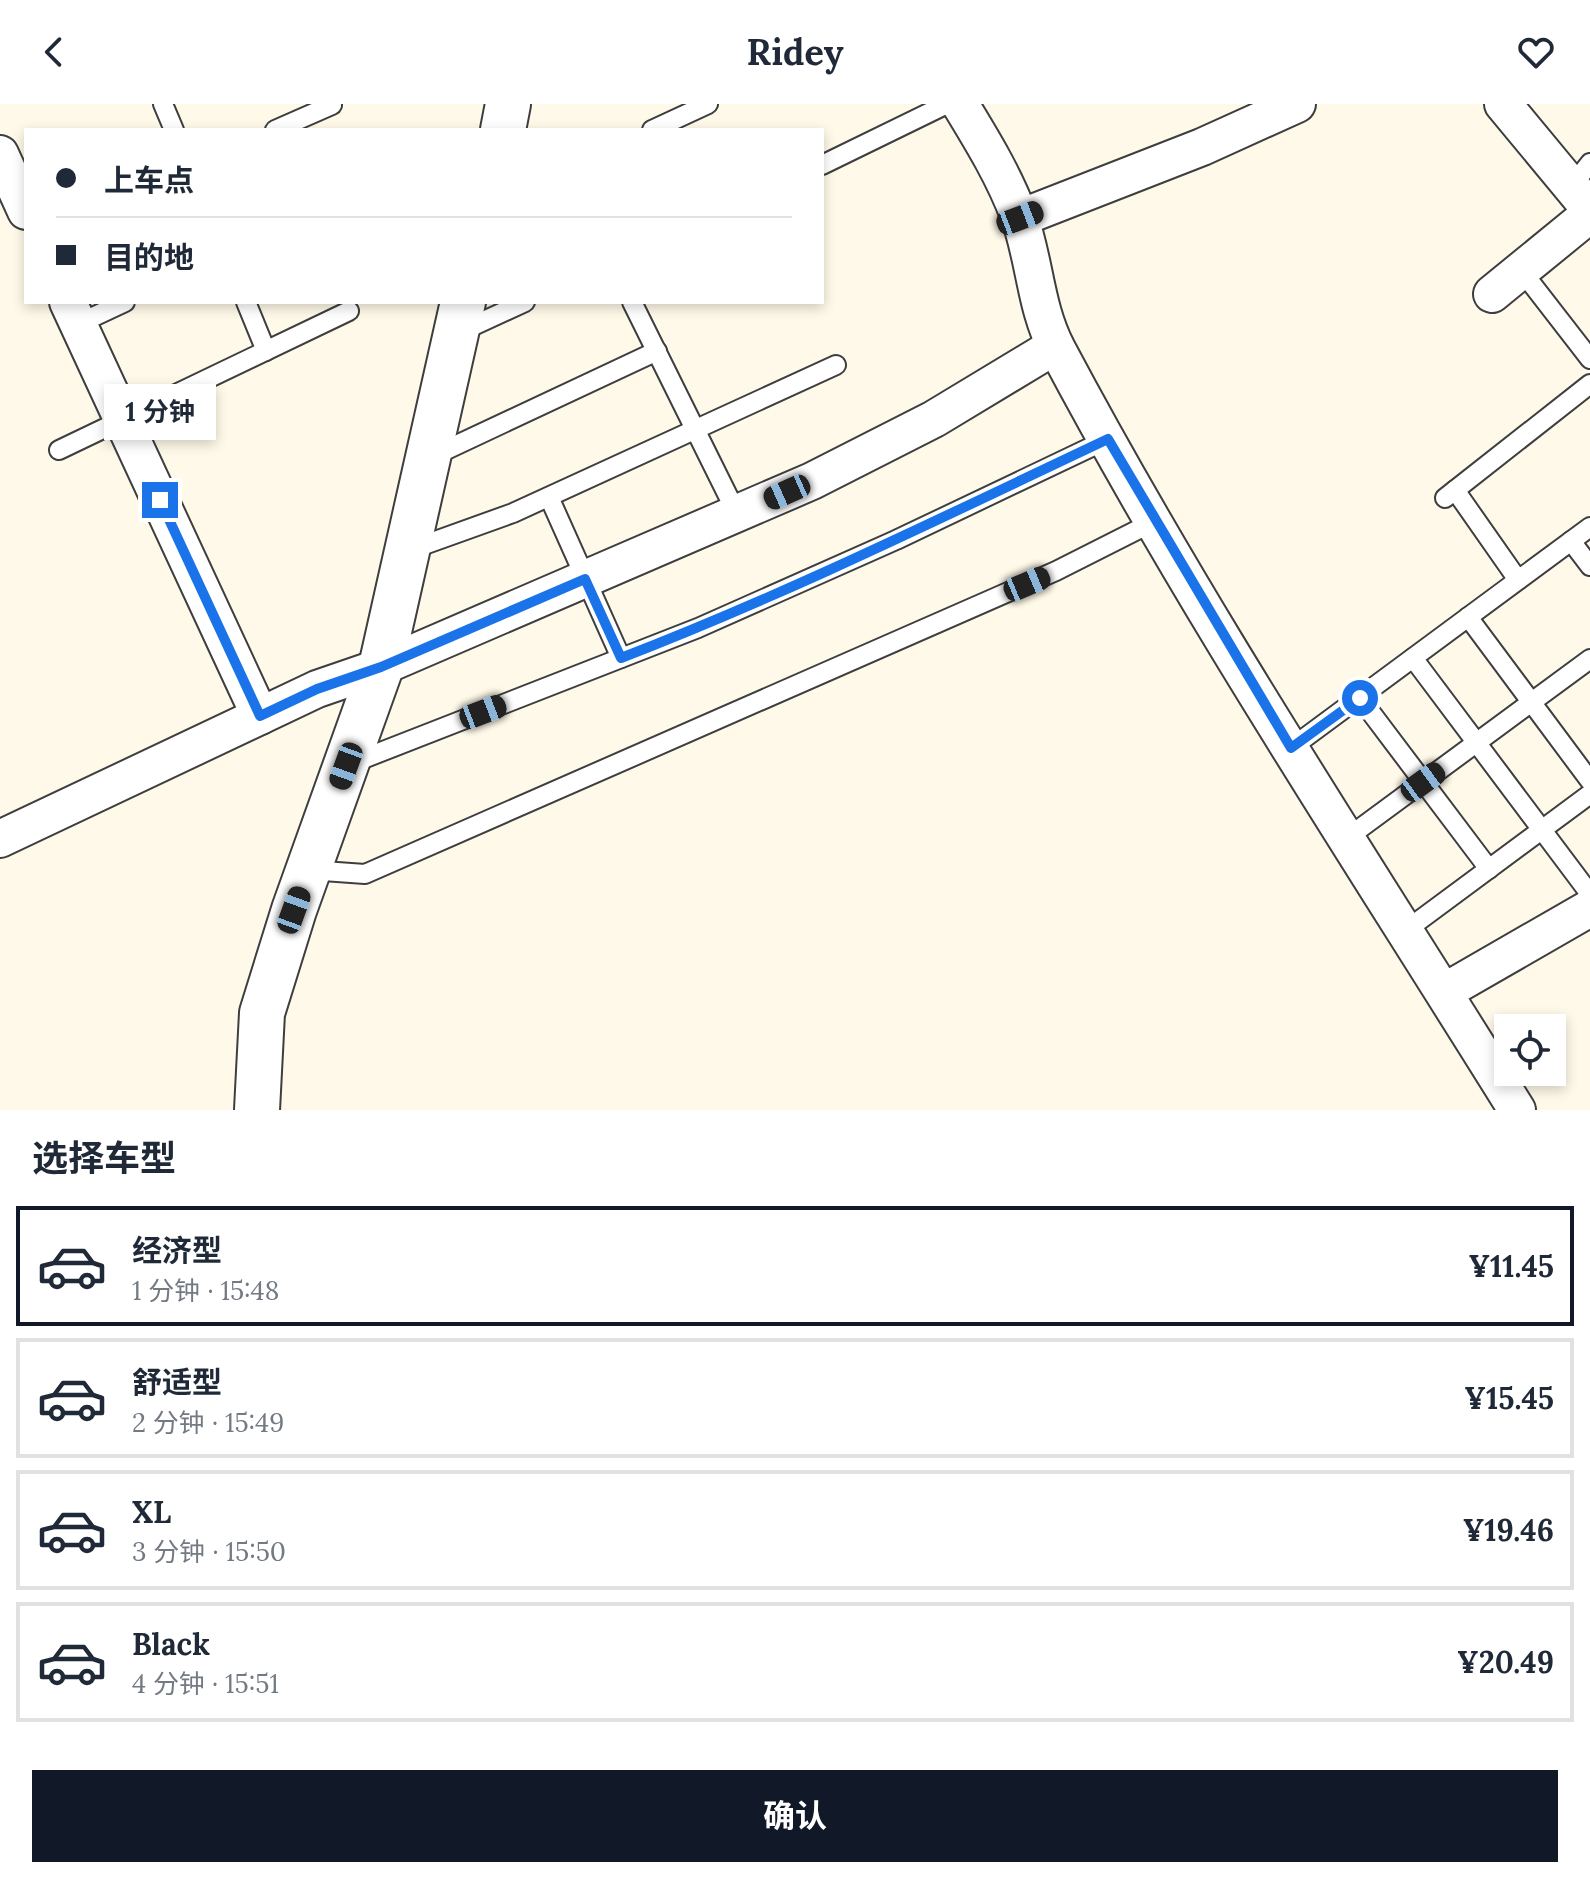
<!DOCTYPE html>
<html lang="zh">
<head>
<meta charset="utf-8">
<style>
	:root { --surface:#fff; --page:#f6f6f7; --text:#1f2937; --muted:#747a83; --line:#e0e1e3; --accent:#111827 }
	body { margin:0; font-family:Lora,"Noto Sans SC",serif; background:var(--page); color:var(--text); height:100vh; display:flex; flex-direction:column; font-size:30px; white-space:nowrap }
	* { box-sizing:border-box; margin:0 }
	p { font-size:26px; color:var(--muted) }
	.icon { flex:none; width:44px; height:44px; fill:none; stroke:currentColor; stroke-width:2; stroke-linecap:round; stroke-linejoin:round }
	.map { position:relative; height:1006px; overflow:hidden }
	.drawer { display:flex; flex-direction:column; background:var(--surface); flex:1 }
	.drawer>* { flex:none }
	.hud { position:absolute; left:24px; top:24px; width:800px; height:176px; border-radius:0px; box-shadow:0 4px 12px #0003; display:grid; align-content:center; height:176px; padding:0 32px; background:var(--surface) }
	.fabs { position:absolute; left:1494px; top:910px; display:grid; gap:16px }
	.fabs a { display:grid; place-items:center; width:72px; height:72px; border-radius:0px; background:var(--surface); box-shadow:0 4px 12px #0003; font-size:40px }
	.end { position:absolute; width:36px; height:36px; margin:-18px; border:10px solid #1a73e8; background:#fff; box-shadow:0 0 0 4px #fff }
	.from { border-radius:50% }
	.bubble { position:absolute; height:56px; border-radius:0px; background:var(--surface); box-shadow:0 4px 12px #0003; font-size:26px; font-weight:700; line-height:56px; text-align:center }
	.car { position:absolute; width:24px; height:48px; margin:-24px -12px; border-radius:10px; box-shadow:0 0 6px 2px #0007; background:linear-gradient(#222 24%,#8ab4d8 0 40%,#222 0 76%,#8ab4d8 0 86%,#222 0) }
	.hud b { display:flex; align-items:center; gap:28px; height:76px; font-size:30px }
	.hud b+b { border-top:2px solid var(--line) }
	.hud i { width:20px; height:20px; background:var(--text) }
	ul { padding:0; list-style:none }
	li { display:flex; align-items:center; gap:24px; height:120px; margin:0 16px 12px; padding:0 16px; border:4px solid var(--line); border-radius:0px }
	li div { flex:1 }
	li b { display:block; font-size:30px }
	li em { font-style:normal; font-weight:700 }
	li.on { border-color:var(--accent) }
	li>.icon { width:72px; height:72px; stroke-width:1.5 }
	h2 { padding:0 32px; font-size:36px; line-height:96px }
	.button { display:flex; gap:16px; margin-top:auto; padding:16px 32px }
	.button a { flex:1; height:92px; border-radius:0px; background:var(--accent); color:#fff; font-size:32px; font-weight:700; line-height:92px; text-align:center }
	header { display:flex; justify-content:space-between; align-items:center; height:104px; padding:0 32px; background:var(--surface); font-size:36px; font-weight:700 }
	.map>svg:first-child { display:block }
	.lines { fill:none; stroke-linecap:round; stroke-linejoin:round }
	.service-casing { stroke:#3e3e3e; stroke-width:22 }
	.minor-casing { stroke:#3e3e3e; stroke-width:40 }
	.tertiary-casing { stroke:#3e3e3e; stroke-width:48 }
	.service { stroke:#fff; stroke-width:18 }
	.minor { stroke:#fff; stroke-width:36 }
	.tertiary { stroke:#fff; stroke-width:44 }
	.route { stroke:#1a73e8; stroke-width:10 }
</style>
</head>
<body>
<header><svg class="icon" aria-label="back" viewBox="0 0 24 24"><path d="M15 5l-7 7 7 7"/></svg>Ridey<svg class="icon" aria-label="heart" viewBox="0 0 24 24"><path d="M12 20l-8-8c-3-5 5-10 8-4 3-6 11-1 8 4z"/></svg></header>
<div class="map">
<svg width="1590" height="1006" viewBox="0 0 1590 1006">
	<rect width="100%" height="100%" fill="#fff9e9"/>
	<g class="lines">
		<defs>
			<g id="service">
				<polyline points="163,0 174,26"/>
				<polyline points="275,26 332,1"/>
				<polyline points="652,26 708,0"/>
				<polyline points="822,61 947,0"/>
				<polyline points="1571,83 1590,59"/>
				<polyline points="1521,166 1590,255"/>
				<polyline points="246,198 266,247"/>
				<polyline points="632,198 737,410"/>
				<polyline points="78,220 125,198"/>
				<polyline points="462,227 525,198"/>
				<polyline points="59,346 349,207"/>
				<polyline points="431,353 657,247"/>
				<polyline points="1455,386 1518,476"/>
				<polyline points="549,393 621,554"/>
				<polyline points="1445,394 1590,280"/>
				<polyline points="1571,437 1590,462"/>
				<polyline points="410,446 513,409 836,261"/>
				<polyline points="1468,513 1590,677"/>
				<polyline points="1413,554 1590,790"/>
				<polyline points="1360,594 1489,765"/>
				<polyline points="1291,644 1590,423"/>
				<polyline points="350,660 698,524 896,436 1108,335"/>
				<polyline points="1347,734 1590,555"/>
				<polyline points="309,766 365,770 1056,467 1155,417"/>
				<polyline points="1405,827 1590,690"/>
			</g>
			<g id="minor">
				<path d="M960,0c22,36 44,72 59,112 16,44 16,91 38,133 139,262 304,510 460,761"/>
				<polyline points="1503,0 1590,105"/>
				<polyline points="0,50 26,107"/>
				<polyline points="1020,114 1202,43 1297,0"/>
				<polyline points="1492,190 1590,110"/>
				<polyline points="68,198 260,612"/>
				<polyline points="0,735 317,585 381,563 812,377 934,315 1055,242"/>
				<polyline points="1444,888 1590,804"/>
			</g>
			<g id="tertiary">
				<polyline points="503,26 508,0"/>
				<polyline points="257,1006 262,909 294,806 381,563 463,198"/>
			</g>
		</defs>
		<use href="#service" class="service-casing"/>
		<use href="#minor" class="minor-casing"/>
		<use href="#tertiary" class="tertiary-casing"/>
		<use href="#service" class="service"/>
		<use href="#minor" class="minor"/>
		<use href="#tertiary" class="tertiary"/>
	</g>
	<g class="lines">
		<path class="route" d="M160,396l100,216 57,-27 64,-22 204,-88 36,79c166,-64 326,-143 487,-219l183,309 69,-50"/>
	</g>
</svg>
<div class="fabs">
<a><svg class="icon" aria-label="locate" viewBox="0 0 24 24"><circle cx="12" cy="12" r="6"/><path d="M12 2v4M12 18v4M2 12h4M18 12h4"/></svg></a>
</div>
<i class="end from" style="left:1360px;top:594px"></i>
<i class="end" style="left:160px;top:396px"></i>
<div class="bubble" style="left:104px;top:280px;width:112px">1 分钟</div>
<i class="car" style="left:1020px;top:114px;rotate:69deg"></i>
<i class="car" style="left:787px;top:388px;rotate:246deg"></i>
<i class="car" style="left:1027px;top:480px;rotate:67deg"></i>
<i class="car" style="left:483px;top:608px;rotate:69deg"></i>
<i class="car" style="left:346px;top:662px;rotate:200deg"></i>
<i class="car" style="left:1423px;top:678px;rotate:54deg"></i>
<i class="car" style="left:294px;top:806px;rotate:20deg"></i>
<div class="hud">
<b><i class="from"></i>上车点</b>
<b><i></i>目的地</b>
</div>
</div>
<section class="drawer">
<h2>选择车型</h2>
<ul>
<li class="on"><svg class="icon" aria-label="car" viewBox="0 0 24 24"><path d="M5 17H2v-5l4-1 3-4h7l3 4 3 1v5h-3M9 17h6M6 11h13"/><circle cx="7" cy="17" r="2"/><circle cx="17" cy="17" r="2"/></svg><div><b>经济型</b><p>1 分钟 · 15:48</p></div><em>¥11.45</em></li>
<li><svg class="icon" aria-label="car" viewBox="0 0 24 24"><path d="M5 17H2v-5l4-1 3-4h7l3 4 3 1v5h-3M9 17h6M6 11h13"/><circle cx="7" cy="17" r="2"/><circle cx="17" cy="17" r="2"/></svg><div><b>舒适型</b><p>2 分钟 · 15:49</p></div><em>¥15.45</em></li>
<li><svg class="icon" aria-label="car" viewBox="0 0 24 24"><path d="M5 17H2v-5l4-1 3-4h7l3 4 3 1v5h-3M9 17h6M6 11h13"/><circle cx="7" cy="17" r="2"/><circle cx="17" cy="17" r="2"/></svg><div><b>XL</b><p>3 分钟 · 15:50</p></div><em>¥19.46</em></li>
<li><svg class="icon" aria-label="car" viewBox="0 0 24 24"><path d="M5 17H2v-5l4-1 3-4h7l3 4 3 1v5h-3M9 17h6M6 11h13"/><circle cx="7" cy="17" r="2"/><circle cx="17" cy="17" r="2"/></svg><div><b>Black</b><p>4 分钟 · 15:51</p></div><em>¥20.49</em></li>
</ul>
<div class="button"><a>确认</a></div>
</section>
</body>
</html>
